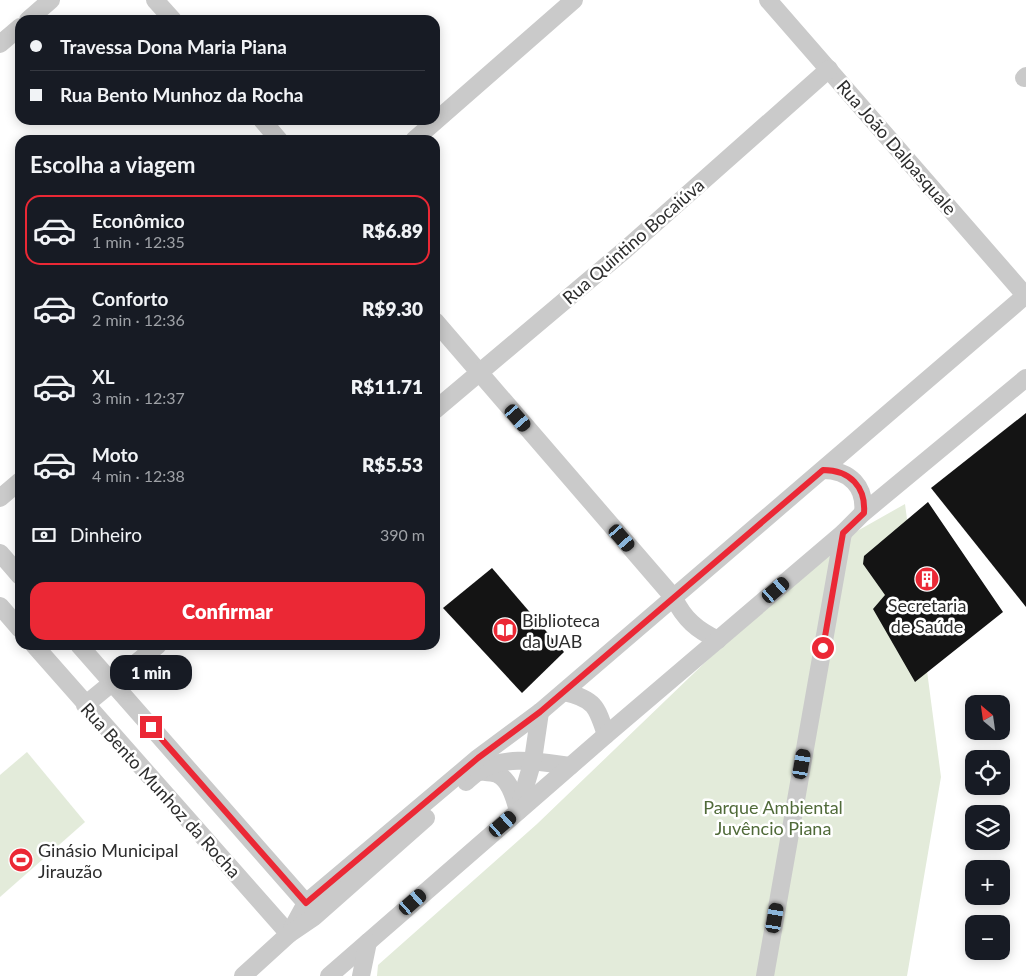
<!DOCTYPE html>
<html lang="pt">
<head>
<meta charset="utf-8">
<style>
	:root { --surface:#171b24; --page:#242831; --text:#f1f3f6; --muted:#9ea1a6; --line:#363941; --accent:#eb2835 }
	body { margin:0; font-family:Lato,sans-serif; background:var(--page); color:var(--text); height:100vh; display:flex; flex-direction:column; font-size:19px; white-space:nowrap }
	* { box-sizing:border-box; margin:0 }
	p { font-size:16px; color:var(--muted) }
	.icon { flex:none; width:28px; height:28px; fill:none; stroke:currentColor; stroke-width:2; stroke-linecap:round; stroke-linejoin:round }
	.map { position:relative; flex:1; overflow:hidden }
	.drawer { position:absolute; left:15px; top:135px; width:425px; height:515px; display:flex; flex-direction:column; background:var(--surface); border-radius:15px; box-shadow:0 2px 12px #0003 }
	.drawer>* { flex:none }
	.top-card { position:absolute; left:15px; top:15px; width:425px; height:110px; border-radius:15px; box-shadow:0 2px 12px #0003; display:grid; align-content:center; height:110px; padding:0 15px; background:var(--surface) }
	.needle { width:32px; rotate:331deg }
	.fabs { position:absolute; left:965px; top:695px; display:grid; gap:10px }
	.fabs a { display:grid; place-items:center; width:45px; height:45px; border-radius:10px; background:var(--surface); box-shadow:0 2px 12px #0003; font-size:25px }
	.end { position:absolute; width:22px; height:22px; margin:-11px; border:6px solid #eb2835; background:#fff; box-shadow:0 0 0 2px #fff }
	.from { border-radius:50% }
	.bubble { position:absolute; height:35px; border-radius:15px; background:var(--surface); box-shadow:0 2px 12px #0003; font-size:16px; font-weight:800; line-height:35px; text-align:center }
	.car { position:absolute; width:15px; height:30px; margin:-15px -8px; border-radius:6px; box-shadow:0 0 4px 1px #0007; background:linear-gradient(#222 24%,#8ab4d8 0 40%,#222 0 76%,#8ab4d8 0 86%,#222 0) }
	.top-card b { display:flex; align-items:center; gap:18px; height:48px; font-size:19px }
	.top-card b+b { border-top:1px solid var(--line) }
	.top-card i { width:12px; height:12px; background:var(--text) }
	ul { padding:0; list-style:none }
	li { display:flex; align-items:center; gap:15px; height:70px; margin:0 10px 8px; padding:0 5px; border:2px solid transparent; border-radius:15px }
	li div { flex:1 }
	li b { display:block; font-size:19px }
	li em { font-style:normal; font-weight:800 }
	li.active { border-color:var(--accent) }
	li>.icon { width:45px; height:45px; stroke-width:1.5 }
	h2 { padding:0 15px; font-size:22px; line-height:60px }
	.pay { display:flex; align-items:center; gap:12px; height:55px; padding:0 15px; font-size:19px }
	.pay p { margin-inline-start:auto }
	.button { display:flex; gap:10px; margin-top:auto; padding:10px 15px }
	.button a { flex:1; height:58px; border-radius:15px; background:var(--accent); color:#fff; font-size:20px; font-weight:800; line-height:58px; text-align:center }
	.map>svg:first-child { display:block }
	.green { fill:#e3ebda }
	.building { fill:#141414 }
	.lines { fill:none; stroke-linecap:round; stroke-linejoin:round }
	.minor { stroke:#cacaca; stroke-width:18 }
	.route { stroke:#eb2835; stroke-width:6 }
	.labels { text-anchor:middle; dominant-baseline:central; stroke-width:5; stroke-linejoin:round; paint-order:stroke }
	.street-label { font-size:18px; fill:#2d2d2d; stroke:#fff }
	.poi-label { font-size:18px; fill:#2d2d2d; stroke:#fff; text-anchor:start }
	.park-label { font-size:18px; fill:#506a39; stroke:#fff }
</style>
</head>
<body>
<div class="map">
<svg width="1026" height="976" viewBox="0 0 1026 976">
	<rect width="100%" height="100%" fill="#fff"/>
	<g class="green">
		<polygon points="905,504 941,777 907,976 377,976 378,965 537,824 820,552"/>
		<polygon points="27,752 85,822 0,897 0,775"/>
	</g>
	<g class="building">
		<polygon points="1026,413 1026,607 931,488"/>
		<polygon points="928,502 1003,612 915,682 873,609 885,595 863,564 864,556"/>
		<polygon points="492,568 564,652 522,693 443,608"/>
	</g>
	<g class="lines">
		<g class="minor">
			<polyline points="155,0 173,20"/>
			<polyline points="768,0 1025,295"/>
			<polyline points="28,20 51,0"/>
			<polyline points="0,44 20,27"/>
			<polyline points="1024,78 1026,76"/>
			<polyline points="262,120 279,140"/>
			<polyline points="414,140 574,0"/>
			<path d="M435,321l239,277c10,21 23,32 44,42"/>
			<polyline points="435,410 626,249 829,69"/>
			<path d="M823,470c27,0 43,17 40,43"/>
			<polyline points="0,498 20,481"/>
			<polyline points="0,553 20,576"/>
			<polyline points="0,606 20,629"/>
			<polyline points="34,645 289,934"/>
			<polyline points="79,645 306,903"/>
			<path d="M564,692c31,7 33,15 42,43"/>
			<polyline points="85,705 158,645"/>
			<path d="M477,771c6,1 14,1 20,3 13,5 18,25 21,37"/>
			<path d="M466,782c3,-3 7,-7 12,-10 26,-18 63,-10 92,-6"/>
			<polyline points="518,811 533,760 540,712"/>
			<polyline points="289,934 306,903 478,758 540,712 1026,295"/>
			<polyline points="243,976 289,934 314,917 426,818"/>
			<polyline points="329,976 606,735 843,533 863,513 1026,378"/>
			<polyline points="361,976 368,942"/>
			<polyline points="765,976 843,533"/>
		</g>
	</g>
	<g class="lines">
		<path class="route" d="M151,727l155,176 172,-145 62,-46 283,-242c27,0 43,17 41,43l-21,20 -20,115"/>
	</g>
	<defs>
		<symbol id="building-disc" viewBox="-11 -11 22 22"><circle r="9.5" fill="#eb2835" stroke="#fff"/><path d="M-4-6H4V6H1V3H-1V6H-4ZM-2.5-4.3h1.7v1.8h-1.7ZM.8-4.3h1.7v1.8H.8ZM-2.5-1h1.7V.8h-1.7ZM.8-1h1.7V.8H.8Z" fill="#fff"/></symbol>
		<symbol id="library-disc" viewBox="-11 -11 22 22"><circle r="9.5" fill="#eb2835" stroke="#fff"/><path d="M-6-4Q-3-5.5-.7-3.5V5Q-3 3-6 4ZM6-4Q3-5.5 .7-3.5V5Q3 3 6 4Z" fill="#fff"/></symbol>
		<symbol id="stadium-disc" viewBox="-11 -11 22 22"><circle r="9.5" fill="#eb2835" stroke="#fff"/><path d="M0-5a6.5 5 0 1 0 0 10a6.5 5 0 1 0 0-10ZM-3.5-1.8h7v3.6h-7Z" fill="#fff"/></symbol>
	</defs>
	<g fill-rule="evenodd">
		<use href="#building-disc" x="913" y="565" width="28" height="28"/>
		<use href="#library-disc" x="491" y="616" width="28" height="28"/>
		<use href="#stadium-disc" x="7" y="846" width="28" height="28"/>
	</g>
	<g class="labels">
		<g class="street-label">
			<text transform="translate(897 147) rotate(49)">Rua João Dalpasquale</text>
			<text transform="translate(633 241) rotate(-41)">Rua Quintino Bocaiúva</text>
			<text transform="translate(161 790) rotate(48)">Rua Bento Munhoz da Rocha</text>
		</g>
		<g class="poi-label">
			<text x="927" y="605" text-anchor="middle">Secretaria<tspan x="927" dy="21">de Saúde</tspan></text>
			<text x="522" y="620">Biblioteca<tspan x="522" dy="21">da UAB</tspan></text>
			<text x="38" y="850">Ginásio Municipal<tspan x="38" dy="21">Jirauzão</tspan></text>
		</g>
		<g class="park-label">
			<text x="773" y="807">Parque Ambiental<tspan x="773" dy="21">Juvêncio Piana</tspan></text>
		</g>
	</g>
</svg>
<div class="fabs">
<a><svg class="needle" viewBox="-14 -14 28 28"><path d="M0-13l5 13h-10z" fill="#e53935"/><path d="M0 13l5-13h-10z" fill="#9ea1a6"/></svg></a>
<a><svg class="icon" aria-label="locate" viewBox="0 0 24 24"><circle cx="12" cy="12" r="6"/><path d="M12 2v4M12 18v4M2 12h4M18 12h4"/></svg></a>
<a><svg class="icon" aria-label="layers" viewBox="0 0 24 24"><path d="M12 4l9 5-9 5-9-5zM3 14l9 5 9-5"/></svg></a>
<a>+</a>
<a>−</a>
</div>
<i class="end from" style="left:823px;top:648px"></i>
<i class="end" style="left:151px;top:727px"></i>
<div class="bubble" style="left:110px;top:655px;width:82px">1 min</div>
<i class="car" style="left:518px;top:418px;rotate:139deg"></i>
<i class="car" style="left:622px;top:538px;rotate:139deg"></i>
<i class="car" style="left:776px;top:590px;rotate:49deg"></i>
<i class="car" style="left:802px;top:764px;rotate:10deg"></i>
<i class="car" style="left:503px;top:824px;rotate:49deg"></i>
<i class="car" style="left:413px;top:902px;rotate:49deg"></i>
<i class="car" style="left:775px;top:918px;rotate:10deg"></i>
<div class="top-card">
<b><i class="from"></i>Travessa Dona Maria Piana</b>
<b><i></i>Rua Bento Munhoz da Rocha</b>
</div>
<section class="drawer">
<h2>Escolha a viagem</h2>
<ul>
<li class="active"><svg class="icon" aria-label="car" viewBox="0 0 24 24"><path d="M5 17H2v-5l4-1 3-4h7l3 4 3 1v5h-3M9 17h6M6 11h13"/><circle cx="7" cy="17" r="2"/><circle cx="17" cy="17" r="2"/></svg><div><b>Econômico</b><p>1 min · 12:35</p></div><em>R$6.89</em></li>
<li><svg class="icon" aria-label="car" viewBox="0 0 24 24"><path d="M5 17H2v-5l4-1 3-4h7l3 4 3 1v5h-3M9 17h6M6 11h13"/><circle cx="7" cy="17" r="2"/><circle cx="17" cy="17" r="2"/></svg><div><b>Conforto</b><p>2 min · 12:36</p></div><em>R$9.30</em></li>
<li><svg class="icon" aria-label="car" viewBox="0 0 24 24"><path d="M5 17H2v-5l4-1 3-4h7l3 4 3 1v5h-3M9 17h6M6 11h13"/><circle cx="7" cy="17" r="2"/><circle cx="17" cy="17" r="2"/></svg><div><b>XL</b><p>3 min · 12:37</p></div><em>R$11.71</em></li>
<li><svg class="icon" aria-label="car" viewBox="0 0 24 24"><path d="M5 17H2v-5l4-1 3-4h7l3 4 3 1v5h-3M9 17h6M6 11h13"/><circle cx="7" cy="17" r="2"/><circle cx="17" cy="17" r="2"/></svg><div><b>Moto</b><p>4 min · 12:38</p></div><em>R$5.53</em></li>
</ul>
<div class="pay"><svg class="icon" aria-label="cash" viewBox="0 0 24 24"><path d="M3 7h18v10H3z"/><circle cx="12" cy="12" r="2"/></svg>Dinheiro<p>390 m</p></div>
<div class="button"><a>Confirmar</a></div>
</section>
</div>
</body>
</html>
